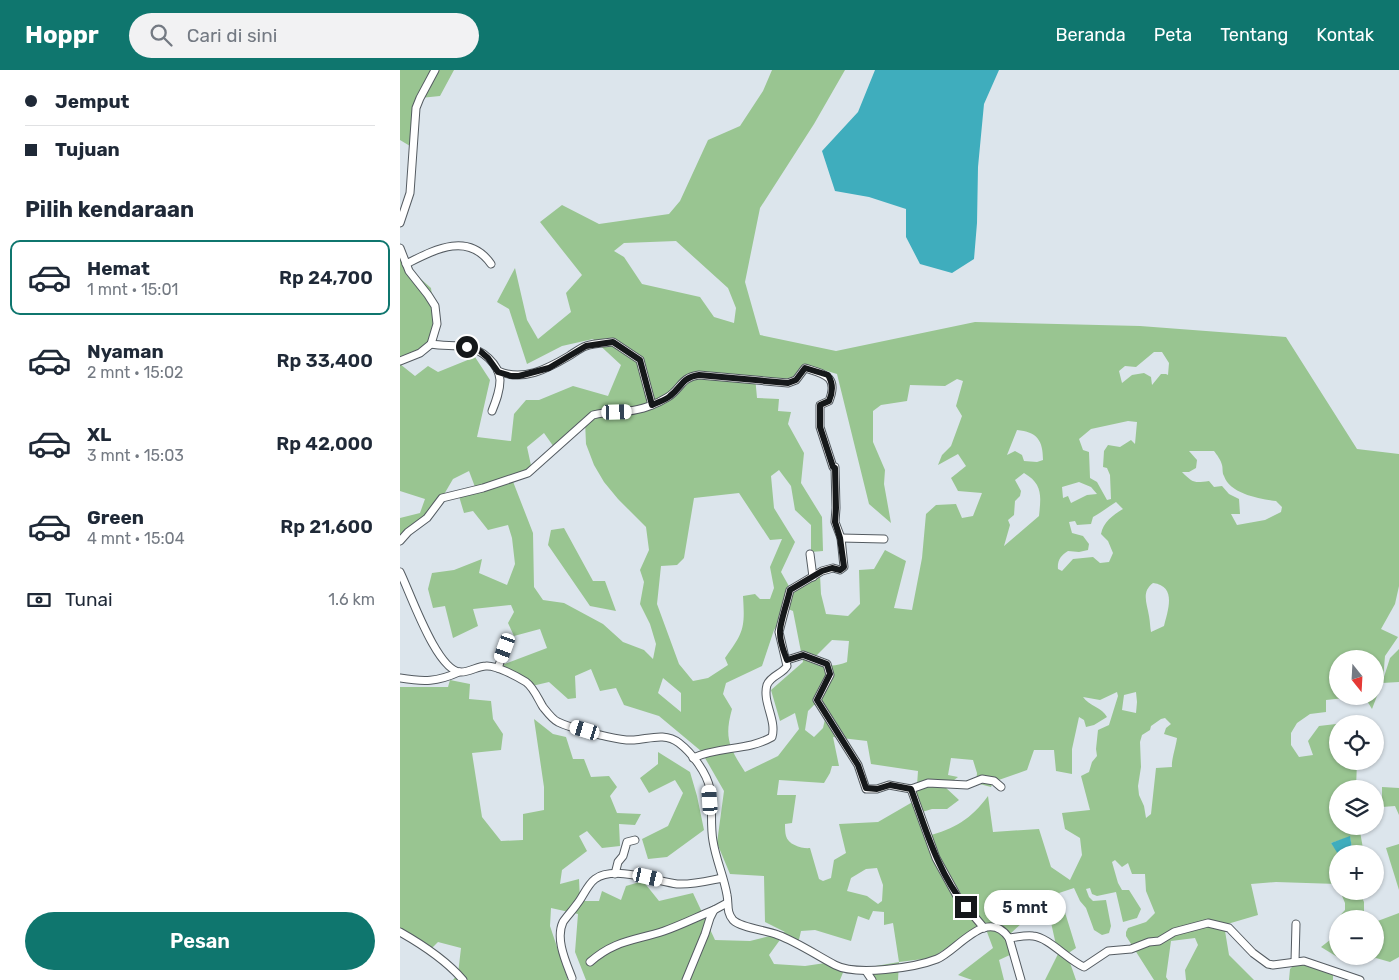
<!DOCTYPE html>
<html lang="id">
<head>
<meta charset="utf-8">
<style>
	:root { --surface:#fff; --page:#f2f2f3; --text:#1f2937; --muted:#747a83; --line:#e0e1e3; --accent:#0f766e }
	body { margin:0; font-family:Rubik,sans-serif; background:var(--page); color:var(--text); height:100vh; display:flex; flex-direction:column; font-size:19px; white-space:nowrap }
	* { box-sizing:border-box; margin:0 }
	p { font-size:16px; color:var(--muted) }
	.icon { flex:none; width:28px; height:28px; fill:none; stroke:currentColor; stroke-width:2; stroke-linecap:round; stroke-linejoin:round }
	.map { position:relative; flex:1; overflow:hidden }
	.panel { display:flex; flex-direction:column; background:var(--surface); width:400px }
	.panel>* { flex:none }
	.top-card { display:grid; align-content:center; height:110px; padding:0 25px; background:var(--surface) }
	.needle { width:32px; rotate:162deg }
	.controls { position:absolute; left:929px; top:580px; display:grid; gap:10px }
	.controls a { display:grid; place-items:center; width:55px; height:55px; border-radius:50%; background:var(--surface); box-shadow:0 1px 4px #0004; font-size:25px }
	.end { position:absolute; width:22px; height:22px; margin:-11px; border:6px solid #15181a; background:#fff; box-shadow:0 0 0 2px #fff }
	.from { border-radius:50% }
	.bubble { position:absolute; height:35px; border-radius:18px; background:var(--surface); box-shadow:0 1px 4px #0004; font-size:16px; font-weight:600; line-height:35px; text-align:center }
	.car { position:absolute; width:15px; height:30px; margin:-15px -8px; border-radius:6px; box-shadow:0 0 4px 1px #0007; background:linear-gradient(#fff 24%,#345 0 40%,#fff 0 76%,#345 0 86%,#fff 0) }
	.top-card b { display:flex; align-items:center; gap:18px; height:48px; font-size:19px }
	.top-card b+b { border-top:1px solid var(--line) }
	.top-card i { width:12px; height:12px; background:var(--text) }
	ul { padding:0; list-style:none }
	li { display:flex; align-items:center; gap:15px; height:75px; margin:0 10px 8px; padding:0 15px; border:2px solid transparent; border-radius:10px }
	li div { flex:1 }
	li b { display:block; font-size:19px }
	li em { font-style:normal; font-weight:600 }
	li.selected { border-color:var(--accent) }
	li>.icon { width:45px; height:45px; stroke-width:1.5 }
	h2 { padding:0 25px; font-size:22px; line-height:60px }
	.pay { display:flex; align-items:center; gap:12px; height:55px; padding:0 25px; font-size:19px }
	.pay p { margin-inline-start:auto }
	.action { display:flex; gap:10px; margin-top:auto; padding:10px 25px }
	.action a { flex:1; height:58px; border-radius:30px; background:var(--accent); color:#fff; font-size:20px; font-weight:600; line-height:58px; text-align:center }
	header { display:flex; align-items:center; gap:30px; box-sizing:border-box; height:70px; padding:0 25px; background:var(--accent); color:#fff }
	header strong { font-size:24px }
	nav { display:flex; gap:28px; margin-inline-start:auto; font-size:18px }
	.search { width:350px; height:45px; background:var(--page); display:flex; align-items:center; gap:12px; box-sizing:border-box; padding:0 18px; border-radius:28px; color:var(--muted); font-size:19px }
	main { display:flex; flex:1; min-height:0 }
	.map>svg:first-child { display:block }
	.green { fill:#99c591; fill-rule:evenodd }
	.water { fill:#3fadbd }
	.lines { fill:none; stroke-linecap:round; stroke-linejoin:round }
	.minor-casing { stroke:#545b61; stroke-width:9 }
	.minor { stroke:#fff; stroke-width:7 }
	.route { stroke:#15181a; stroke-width:6 }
</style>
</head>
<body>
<header>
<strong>Hoppr</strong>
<div class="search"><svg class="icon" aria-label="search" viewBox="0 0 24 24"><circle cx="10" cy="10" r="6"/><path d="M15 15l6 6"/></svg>Cari di sini</div>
<nav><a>Beranda</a><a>Peta</a><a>Tentang</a><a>Kontak</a></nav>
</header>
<main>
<section class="panel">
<div class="top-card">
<b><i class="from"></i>Jemput</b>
<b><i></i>Tujuan</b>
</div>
<h2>Pilih kendaraan</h2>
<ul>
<li class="selected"><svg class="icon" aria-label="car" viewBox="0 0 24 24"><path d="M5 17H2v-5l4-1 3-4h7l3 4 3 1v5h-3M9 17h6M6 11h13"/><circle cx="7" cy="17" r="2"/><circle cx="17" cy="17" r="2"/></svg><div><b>Hemat</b><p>1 mnt · 15:01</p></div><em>Rp 24,700</em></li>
<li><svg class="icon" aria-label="car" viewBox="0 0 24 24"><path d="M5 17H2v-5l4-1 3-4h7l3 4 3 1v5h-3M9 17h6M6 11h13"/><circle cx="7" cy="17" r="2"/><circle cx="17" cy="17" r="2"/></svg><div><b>Nyaman</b><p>2 mnt · 15:02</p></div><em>Rp 33,400</em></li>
<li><svg class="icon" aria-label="car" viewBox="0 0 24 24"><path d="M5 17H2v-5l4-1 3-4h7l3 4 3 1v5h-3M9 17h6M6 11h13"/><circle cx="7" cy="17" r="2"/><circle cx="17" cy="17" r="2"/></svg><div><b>XL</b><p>3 mnt · 15:03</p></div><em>Rp 42,000</em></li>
<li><svg class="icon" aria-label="car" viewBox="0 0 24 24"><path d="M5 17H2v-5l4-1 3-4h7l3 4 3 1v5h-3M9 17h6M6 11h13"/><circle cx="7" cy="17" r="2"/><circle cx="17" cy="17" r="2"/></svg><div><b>Green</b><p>4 mnt · 15:04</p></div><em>Rp 21,600</em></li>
</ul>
<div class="pay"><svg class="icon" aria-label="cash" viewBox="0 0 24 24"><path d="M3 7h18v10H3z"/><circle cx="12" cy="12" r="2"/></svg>Tunai<p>1.6 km</p></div>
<div class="action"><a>Pesan</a></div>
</section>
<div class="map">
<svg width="999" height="910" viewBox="0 0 999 910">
	<rect width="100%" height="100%" fill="#dce5ec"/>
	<g class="green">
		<polygon points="0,0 54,0 40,26 20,28 10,76 0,70"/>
		<path d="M372,0h73l-31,54 -54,84 -15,74 15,53 76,16 139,-29 165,4 146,11 71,112 42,5v132l-4,18 -14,25 17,8 -13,19 -2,24 7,-22 9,-9v33l-17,1 -10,26 -8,-13h11v-37h-37v37h26l-38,4v12l-16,2 -13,9 -6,10v12l8,12 14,-2 -5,-14 11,-15 17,-2 2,3v34h7l1,3 3,-3h8l-1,28h-18v37h21l5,28h-11l-3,-17 -19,6 7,9 -1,32 -61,-2 -25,2 7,31 -34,10 5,30 25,25h-68l-1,-10 13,-25 -3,-7 -24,3 -5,36 2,3h-14l-28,-44v-4l2,-4 18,-6 9,-9 -9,-22 -1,-17h-13l-4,-11 -6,4 -7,-7 -3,2 6,21 4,7h7l12,19 -4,9 -14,4 -7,-30 -19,4 -5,-2 -2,-6 -4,1 3,8 4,4 13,-1 5,26 -2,7 -7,2 -8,-5 -8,-22 -6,-7 -6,-13 -15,5 17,55 -9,6 9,26h-31l13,-26 -10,-45 -10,-1 -29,27 3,19 -13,6 5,20h-32l-14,-5 35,-27 -9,-24 -53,34 -32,4 -1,18h-23l-5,-13 29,-5 -6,-39 -9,2v-13l-11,-1 -4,9 -11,-4 -7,25 -36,-11 -14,1 -3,13 -13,-11 -16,22 5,9 31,2 27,-4 14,3 -6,15h-254l-11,-28 3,-38 -27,-6 -1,18 18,54h-115l5,-6 3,-26 -23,-6 -8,8 -30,-19v-244h48l2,-7 20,4 -1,15 22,2 2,18 10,15 -2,16 -29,3 10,64 19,24 22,-1v-26l21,-4v-23l-10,-68 19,15 13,3 7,22h11l7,18 18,-1 8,11 -7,9 7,17 24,1 -6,11 -16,-1 1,22 -18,2 -15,-17 -8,5 8,15 -25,19 -2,14 19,-5 1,22h19l3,-10 19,9 5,-14 17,-5 16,20 34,-8 22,47 35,1 35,-9 -20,-10 -1,-46 -34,-2 -13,-31 7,-52 -23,-40 -42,-35 -35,-11 -8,-17 -16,3 -9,-22 -16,7 1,22 -8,1 -19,-17 -17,4 -33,-20 48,-18 -7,-19 -26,7 -6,-13 6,-11 -3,-7 -38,4 5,17 -25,12 -8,-32 -12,2 -5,-19 4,-16 22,-3 28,-11 -3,14 28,12 8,-21 -3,-26 -4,-13 -20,5 -15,-19 -9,2 -6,-20 17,-6 -6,-16 -16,8 -24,41 -29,20v-22l20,-5 5,-14 -25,-8v-127l15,12 13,-10 10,6 37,-15 15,23 -13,57 34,4 3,-27 12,-14h13l34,-14 35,10 13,-31 -28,-26 -31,7 -35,18 -18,-55 -12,-7 18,-34 12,52 11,19 33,-27 -5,-19 16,-18 -42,-53 22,-17 37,19 70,-10 11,-13 28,-61 32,-14 23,-35zM276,171l52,47 8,20 -2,15 -20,-6 -14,-20 -58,-13 -18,-27 -10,-6 10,-8zM754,282h8l7,11 -1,12 -2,-1h-5l-9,11 -1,-8 -7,-4 -12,2 -10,8 -3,-12 6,-5 11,1zM404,294l33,10 32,130 22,19 -7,-39 1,-14 -12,-28v-31l8,-6 26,-4 3,-16 35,1 12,-7 6,2 -7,25 6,10 -11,30 -9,9 -4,10 20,-11 8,12 -15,12 7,13 24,2 -9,23 -11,2 -6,-14 -20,1 -10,9 -4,44 -10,52 -18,-2 12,-47 -21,-11 -11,19 -15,1 1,34 -12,12 -22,-2 -5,-20 -1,-19 -30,13 -9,-16 14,-30 -21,-34 -3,-32 8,-6 12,16 4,24 16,15v27l12,-1 -1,-34 -21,-34 3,-30 -16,-29 3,-12 -13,-1 1,-12 -22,-1 -2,-22 36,6zM185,351l1,23 8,21 10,17 14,17 28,28 3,23 -9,20 4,12 -4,22 10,20 6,20 -3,15 -9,-9 -21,-8 -20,-18 -39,-21 -21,-3 -9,-13 -1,-54 -21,-54 20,-9 -5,-23 17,-14 12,17zM728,351l9,1 -2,22 -4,-4 -11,7 -12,-2 -4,6 -1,16 4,1 3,7 1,24 -4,1 -10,-18 -7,-4 -1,-26 -6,-2 -4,-11 12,-10zM617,360c20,2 26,10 26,30l-6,2 -13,-1 -2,-6 -7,-4 -8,4zM789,381h25c3,4 7,9 8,14 1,3 0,8 2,11 6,18 36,23 52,25l6,6 -1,5 -16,8 -28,5 -6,-11h9l-1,-15 -10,-5 -7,-8 -8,1 -5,-6c-15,2 -16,2 -27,-9h7l7,-4 1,-8zM624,403c19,11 17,23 15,43l-35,30 6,-21 -2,-5 6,-5 1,-14 5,-5 1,-5 -6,-11zM679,412l12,5 6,7 -10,1 -16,8 -3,-7 -5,2 -1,-11zM339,423l31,47 12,-1 -12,28 4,21 -4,11h-10l-5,-5 -12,2c2,32 1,36 -18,62l3,7 -20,13 -15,3 -14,-17 -22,-60 4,-38 16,-1 7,-7 10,-60zM716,432l7,7c-10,6 -20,13 -22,25l7,7 5,12 -4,9 -9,1 -7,-6 -20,2 -11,12 -4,-2c-1,-8 3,-14 10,-18l11,1 9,-2 1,-6 -6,-8 -11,-3 -3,-11 6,-1 2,4 14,-1 2,-7c9,-5 15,-10 23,-15zM753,513c24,3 15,27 11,43l-13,6c-1,-5 -1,-11 -2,-16 -2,-13 -8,-24 4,-33zM388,539l5,2 10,51 -32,28 9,31 15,-8 4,16 -21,27 -33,16c-16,-25 -21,-34 -13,-63l-9,-15 3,-11 36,-17 12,-36zM432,570l17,1 -2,21c-13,5 -22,6 -32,-5zM263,608l18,15v19l-23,-19zM717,622l1,4 -9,29 -11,5 -2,19 1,7 -5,6 -3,10 -8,4 9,34 -28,3 3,16 15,9 2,17 -12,25 -19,-13 -12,-38 -46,3 -5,-36c-17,23 -33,33 -61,40l-5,-24 10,-3h15l12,-9 -14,-13 13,-10 -10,-2 3,-17 22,2 4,13 -1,10 15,4 2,-5 34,-12 7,-20h20l2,21 16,3v-25l7,-32 5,3 2,7 8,-2 13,-8c-5,-10 -18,-11 -24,-20l17,3zM736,622l1,10 -1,11 -14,-3 2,-15zM414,635l6,1 6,9 -3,13 -9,9 -9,-7 3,-19zM765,648l6,6 -5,4 -2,6 13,4c-1,8 -6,23 -5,29l-16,1 -5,46 -5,4 -2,-12 -5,-11 -1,-9 3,-19 -1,-25 2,-7 8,-5 1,-4 10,-7zM433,667l34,4 4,23 47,7 -2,29 -38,22 -39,2 7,29 -12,7 -3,18 -8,3 -4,-2 -9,-31c-7,1 -22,-3 -24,-12 -1,-3 -1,-9 -1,-12l7,-1 4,-28h-19l2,-15 45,3 6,-10 2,-7h7zM477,798l6,17 -1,16 -4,3 -11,-8 -20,-5 4,-13 15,-9z"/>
		<polygon points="0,177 5,195 31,218 35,249 30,275 0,291"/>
		<polygon points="164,458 193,511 205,511 216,541 190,536 148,475 151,460"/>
		<polygon points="258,682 290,702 297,726 304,760 267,787 248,789 242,769 268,756 283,723 275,710 249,723 240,708 258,694"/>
		<polygon points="982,717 999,718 999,745 995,736 982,737"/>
		<polygon points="999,774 999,820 986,778"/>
		<polygon points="940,821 959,821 964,832 964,849 938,849 938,886 975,886 975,852 999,843 999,887 990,892 976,888 960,892 939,888 921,877 930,870 934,852 945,840 945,833"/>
		<polygon points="902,891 933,901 933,910 889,910 890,899 896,893"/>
	</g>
	<g class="water">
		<polygon points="475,0 599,0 584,34 578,97 577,153 574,189 552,203 520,194 506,167 506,139 469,127 435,121 422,81 458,42"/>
		<polygon points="950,766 953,784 938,784 931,773"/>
	</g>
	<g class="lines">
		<defs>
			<g id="minor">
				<polyline points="0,153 10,123 16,38 20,28 35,0"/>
				<polyline points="0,178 9,201 28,225 35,236 37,254 31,274 20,283 0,291"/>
				<path d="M6,194c28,-14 62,-33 85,0"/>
				<path d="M31,274c12,2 24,1 35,3 16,2 33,17 34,33 0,11 -4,21 -8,31"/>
				<path d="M98,301c25,11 49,-2 71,-15 5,-3 11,-8 17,-10 8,-3 19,-3 27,-4l27,18 12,45"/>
				<polyline points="441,468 484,469"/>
				<path d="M0,471l8,-9 19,-14 15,-20 41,-10 45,-15 65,-58c12,-3 23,-3 35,-4 13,-1 29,-7 40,-14 13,-8 13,-20 31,-22l89,8 8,-3 9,-12c19,6 34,8 24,33l-9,4v22l13,40h2l1,41 -1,14 6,16 3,29 -4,3 -7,-2 -11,3 -32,19 -11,42 8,34c-4,8 -16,9 -20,19 -5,17 10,35 5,52 -24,14 -54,9 -79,21"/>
				<polyline points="410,484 413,507"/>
				<path d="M0,502c10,20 37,100 61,100 9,0 17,-6 25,-6 10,-1 32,11 40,16 8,6 12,17 17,25 4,5 10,13 15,15 12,6 28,9 42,13 10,2 23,6 34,5 15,-1 31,-8 45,3 13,10 28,30 31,46 3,18 0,35 3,52 3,19 11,36 14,54 2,9 -1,17 6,25 8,8 33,10 45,15 19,7 38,20 57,30 21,11 79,3 102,-6 20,-8 50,-53 72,-21l12,42"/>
				<polyline points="387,590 403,585 427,594 430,605 417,630 458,695 466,719 477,719 489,715 511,719 528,713 567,715 582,709 594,711 601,717"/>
				<polyline points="98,598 105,578"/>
				<path d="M0,608c24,4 37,4 59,-6"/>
				<polyline points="511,719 536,788 557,826 584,858"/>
				<polyline points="215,804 218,792 223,786 227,772 235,770"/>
				<path d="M0,862c23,13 46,28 63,48"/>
				<path d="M609,868c8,-1 17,-3 24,-2 15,1 35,24 51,31l24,-16 23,-2 18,-7 10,-1 15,-9 34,-9 21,5 24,25 15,11 5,1 31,-4 56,19"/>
				<polyline points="895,891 896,854"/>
				<path d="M190,892c25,-22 44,-21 74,-31 17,-6 33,-14 50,-21"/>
				<polyline points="466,901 472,910"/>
				<path d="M172,908c-6,-16 -17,-39 -9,-56 4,-6 10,-12 14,-18 6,-7 10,-19 18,-25 19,-14 61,2 82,5 15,1 30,-3 45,-6"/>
				<polyline points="286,910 305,864 310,848 314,840 327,833"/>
			</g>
		</defs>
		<use href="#minor" class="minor-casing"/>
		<use href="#minor" class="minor"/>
	</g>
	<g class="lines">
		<path class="route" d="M67,277l13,4 8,7 10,14 13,4h8l30,-8 37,-22 27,-4 27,18 12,45c6,-3 14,-5 18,-9 12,-9 12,-19 29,-21l89,8 8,-3 9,-12 23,7c5,8 5,17 1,26l-9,4v22l13,40 2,1 1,40 -1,14 5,16 4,29 -4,3 -8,-2 -10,3 -32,19c-2,10 -11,35 -10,43 0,10 4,19 7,27l16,-5 24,9 3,10 -13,26 41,65 8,23 11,1 13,-4 21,4c15,41 27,84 55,118"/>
	</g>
</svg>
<div class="controls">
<a><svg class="needle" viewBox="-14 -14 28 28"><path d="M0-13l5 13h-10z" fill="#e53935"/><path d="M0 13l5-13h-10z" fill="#747a83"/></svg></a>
<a><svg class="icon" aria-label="locate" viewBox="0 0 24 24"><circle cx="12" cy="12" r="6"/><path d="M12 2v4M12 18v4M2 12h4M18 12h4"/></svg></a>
<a><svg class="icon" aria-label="layers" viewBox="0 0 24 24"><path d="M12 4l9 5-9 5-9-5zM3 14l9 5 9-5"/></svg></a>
<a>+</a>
<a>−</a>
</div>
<i class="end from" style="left:67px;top:277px"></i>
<i class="end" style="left:566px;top:837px"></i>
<div class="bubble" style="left:584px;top:820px;width:82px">5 mnt</div>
<i class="car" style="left:217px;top:342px;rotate:88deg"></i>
<i class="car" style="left:105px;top:578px;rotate:200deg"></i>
<i class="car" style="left:185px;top:660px;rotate:287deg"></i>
<i class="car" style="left:310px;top:730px;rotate:356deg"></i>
<i class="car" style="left:248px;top:807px;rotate:103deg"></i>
</div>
</main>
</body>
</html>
